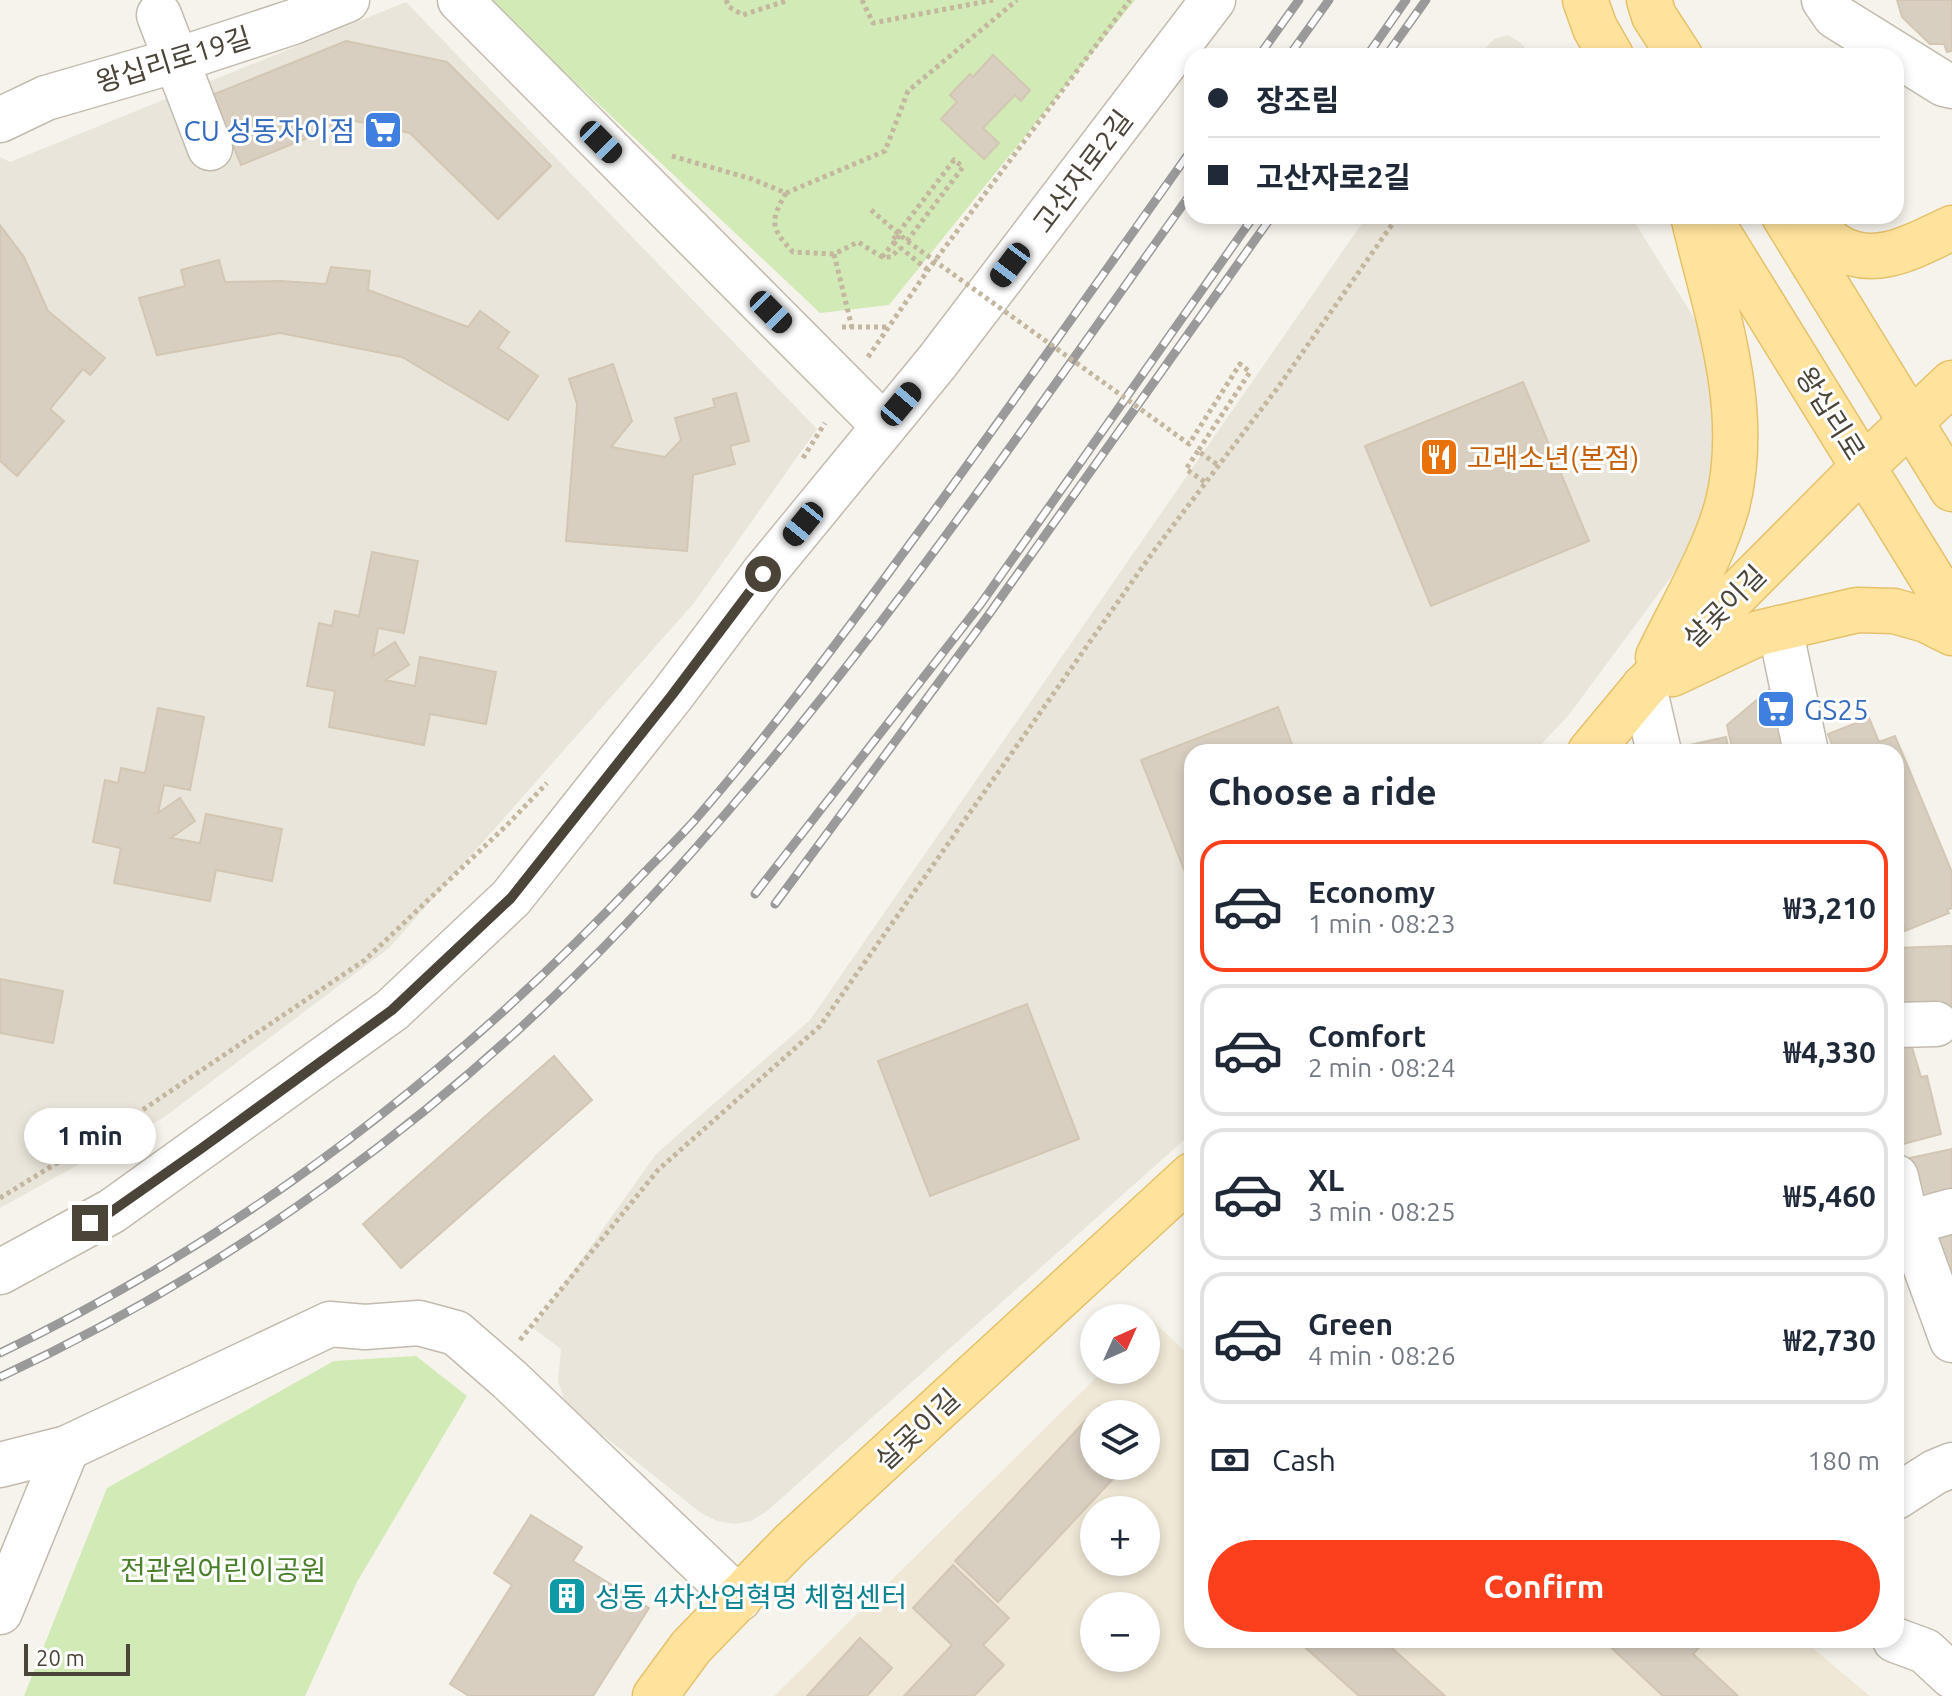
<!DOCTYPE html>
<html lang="en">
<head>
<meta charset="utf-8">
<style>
	:root { --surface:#fff; --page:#f6f6f7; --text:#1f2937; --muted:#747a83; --line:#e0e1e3; --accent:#fc3f1d }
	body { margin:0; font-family:Ubuntu,"Noto Sans KR",sans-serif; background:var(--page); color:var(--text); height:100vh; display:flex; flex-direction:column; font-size:30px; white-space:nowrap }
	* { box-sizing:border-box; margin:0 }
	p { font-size:26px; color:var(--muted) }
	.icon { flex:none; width:44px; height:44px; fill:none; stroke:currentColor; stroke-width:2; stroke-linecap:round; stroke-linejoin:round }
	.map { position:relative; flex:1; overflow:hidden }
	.drawer { position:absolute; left:1184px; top:744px; width:720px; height:904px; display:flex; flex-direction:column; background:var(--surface); border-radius:24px; box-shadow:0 4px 12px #0003 }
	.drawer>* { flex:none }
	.top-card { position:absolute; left:1184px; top:48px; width:720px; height:176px; border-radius:24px; box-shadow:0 4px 12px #0003; display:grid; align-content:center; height:176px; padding:0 24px; background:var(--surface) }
	.needle { width:52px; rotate:45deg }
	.fabs { position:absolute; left:1080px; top:1304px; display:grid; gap:16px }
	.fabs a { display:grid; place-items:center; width:80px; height:80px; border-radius:50%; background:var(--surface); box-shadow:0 4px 12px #0003; font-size:40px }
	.scale { position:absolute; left:24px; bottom:20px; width:106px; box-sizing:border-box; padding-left:8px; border:4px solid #4b4439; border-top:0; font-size:22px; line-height:28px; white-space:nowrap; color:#4b4439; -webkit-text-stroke:6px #fff; paint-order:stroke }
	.end { position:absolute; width:36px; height:36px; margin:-18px; border:10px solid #4b4439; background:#fff; box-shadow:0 0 0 4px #fff }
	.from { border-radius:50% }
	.bubble { position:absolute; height:56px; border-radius:28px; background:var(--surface); box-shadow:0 4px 12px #0003; font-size:26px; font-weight:600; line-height:56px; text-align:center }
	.car { position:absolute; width:24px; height:48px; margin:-24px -12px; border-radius:10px; box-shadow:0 0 6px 2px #0007; background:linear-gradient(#222 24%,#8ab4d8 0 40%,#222 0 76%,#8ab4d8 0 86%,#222 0) }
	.top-card b { display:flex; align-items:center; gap:28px; height:76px; font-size:30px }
	.top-card b+b { border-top:2px solid var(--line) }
	.top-card i { width:20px; height:20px; background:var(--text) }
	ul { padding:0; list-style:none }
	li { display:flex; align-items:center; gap:24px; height:132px; margin:0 16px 12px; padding:0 8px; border:4px solid var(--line); border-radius:24px }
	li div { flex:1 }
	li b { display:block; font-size:30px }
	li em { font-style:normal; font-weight:600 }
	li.on { border-color:var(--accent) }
	li>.icon { width:72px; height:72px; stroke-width:1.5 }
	h2 { padding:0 24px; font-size:36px; line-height:96px }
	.pay { display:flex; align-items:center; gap:20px; height:88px; padding:0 24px; font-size:30px }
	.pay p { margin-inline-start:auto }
	.action { display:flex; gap:16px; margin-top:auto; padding:16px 24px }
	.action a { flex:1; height:92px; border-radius:48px; background:var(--accent); color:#fff; font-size:32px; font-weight:600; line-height:92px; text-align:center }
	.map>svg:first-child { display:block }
	.residential { fill:#eae5da }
	.education { fill:#efe8d6; fill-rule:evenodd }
	.green { fill:#d2eab5 }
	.building { fill:#d8cfc1; stroke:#d3c7b4; stroke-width:2 }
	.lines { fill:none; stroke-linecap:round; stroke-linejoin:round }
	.minor-casing { stroke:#c2bbae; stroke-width:47 }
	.major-casing { stroke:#e6c16a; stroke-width:47 }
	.path { stroke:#c4b79f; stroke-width:5; stroke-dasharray:4 4; stroke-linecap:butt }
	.minor { stroke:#fff; stroke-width:44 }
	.major { stroke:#ffe39c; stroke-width:44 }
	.rail-casing { stroke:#9a9a9a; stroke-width:9 }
	.rail { stroke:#fff; stroke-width:6; stroke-dasharray:18; stroke-linecap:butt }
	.path-bridge { stroke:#c4b79f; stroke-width:5; stroke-dasharray:4 4; stroke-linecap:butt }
	.route { stroke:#4b4439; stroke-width:10 }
	.labels { text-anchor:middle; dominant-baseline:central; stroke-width:6; stroke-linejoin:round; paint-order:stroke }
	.street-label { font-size:28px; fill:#4b4439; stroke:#fff }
	.shop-label { font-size:28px; fill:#366cbe; stroke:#fff; text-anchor:end }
	.food-label { font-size:28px; fill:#c56008; stroke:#fff; text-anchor:start }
	.park-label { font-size:28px; fill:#4a7f2a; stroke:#fff }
	.culture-label { font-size:28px; fill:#0d838f; stroke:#fff; text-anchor:start }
</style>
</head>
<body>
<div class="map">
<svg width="1952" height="1696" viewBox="0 0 1952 1696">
	<rect width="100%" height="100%" fill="#f6f3ec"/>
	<g class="residential">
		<polygon points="406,2 817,429 694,603 389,948 163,1118 0,1208 0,157 10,162"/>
		<polygon points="1508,35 1520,42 1532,56 1478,56 1494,39"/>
		<polygon points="1367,216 1631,216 1699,326 1713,358 1724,467 1685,558 1568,716 1534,752 1192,752 1192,1133 767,1511 751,1521 735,1524 717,1521 701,1513 575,1413 564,1399 558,1381 561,1349 533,1328 656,1154 810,1020"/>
	</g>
	<path class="education" d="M1154,1322l38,36v282h611l67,56h-1096l330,-326h42v-40zM1094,1414h52v52h-52zM1094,1510h52v52h-52zM1094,1606h52v52h-52z"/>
	<g class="green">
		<polygon points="488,0 1135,0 889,305 820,313"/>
		<polygon points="416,1356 467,1396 357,1582 305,1696 24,1696 107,1488 334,1361"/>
	</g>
	<g class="building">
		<polygon points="1897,0 1952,0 1952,51 1947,52 1944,44 1930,44 1902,17"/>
		<polygon points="346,41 447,62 551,166 498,219 410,133 351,120 241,165 212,95"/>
		<polygon points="993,55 1030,90 1021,101 1015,95 983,128 999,143 984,159 941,119 957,102 950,95 970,74 973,77"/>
		<polygon points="0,225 24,257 48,311 105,358 90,375 83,369 50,409 64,421 17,476 0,461"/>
		<polygon points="219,260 225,282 280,281 326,284 331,267 370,271 368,290 468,327 480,311 509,332 498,348 538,376 508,420 402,357 280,333 157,355 139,298 185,286 181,270"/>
		<polygon points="613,364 632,421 611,447 665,457 681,440 675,418 715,407 713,399 736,393 749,441 730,446 735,464 693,475 687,551 566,541 577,404 569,379"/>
		<polygon points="1523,382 1589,541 1431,606 1365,446"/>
		<polygon points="372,552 418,561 404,633 378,628 373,656 395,642 409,665 385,680 415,686 420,657 496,672 486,724 430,714 424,745 329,727 335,691 307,686 319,623 332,626 335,611 359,616"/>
		<polygon points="1778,682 1795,743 1777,746 1778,752 1733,752 1727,725"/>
		<polygon points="1278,707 1295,752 1192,752 1192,890 1141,760"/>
		<polygon points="158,708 204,717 190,790 164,785 158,813 180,798 195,821 171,838 200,843 206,814 282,829 272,881 216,870 210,901 114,883 121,848 93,842 105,780 118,783 121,768 145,773"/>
		<polygon points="1869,718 1879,742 1895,736 1952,872 1952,908 1947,910 1949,913 1905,931 1896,909 1896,752 1835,752 1828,734"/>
		<polygon points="1726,737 1729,752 1686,752 1685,746"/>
		<polygon points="1952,946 1952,1009 1896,1011 1896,948"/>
		<polygon points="0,979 63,991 53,1043 0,1033"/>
		<polygon points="1027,1004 1079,1139 930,1196 878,1061"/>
		<polygon points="1911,1044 1921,1077 1927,1076 1941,1134 1903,1144 1896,1113 1896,1046"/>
		<polygon points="554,1056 592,1100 401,1268 363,1224"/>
		<polygon points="1952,1149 1952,1197 1917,1204 1905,1159"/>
		<polygon points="1952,1223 1952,1271 1939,1275 1925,1230"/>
		<polygon points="1099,1406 1107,1414 1094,1414 1094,1466 1125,1466 998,1602 955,1561"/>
		<polygon points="531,1515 582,1547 573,1561 649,1608 593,1696 469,1696 450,1684 512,1585 494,1573"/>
		<polygon points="953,1565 1009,1618 983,1645 1004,1665 974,1696 904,1696 952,1645 913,1608"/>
		<polygon points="860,1638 892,1668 867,1696 807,1696"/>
		<polygon points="1297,1640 1383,1640 1445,1696 1359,1696"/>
		<polygon points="1603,1640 1706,1640 1693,1654 1738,1696 1663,1696"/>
	</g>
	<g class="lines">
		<defs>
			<g id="minor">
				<polyline points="460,0 883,425"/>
				<polyline points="1824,0 1835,16 1944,84 1952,86"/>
				<polyline points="159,15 210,148"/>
				<polyline points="0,120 46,98 177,60 293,22 347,0"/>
				<polyline points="1780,628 1806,752"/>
				<polyline points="1644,687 1659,752"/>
				<polyline points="1896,1025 1936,1024"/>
				<polyline points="1896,1177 1902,1203 1952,1340"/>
				<polyline points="1909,1223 1952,1211"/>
				<polyline points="0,1272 112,1211 392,1010 511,898 672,695 763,574 937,362 1213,0"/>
				<polyline points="0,1465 67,1448 330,1324 365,1327 419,1323 456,1333 510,1380 739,1599"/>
				<polyline points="1896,1497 1935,1472 1952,1465"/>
				<polyline points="0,1612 67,1448"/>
				<polyline points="1895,1640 1925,1651 1952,1676"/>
			</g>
			<g id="major">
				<polyline points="1585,0 1595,28 1611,56"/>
				<polyline points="1649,0 1654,16 1680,56"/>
				<polyline points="1708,216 1952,611"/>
				<polyline points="1784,216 1952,489"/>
				<path d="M1806,216c10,10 20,24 32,31 38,23 79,-3 114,-19"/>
				<path d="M1658,657c22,-46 56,-103 69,-151 25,-97 -12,-196 -34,-290"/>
				<polyline points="1672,674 1759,633 1857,610 1894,611 1926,620 1952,633"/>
				<polyline points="1590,752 1644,687 1864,466 1952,383"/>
				<polyline points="655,1696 691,1647 791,1544 1192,1175"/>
			</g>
		</defs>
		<use href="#minor" class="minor-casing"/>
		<use href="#major" class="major-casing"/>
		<g class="path">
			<polyline points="726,0 729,7 743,15 789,0"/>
			<polyline points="862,0 873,23 993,0"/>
			<polyline points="672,156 752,179 786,193 885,151 908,91 1017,0"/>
			<path d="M786,193c-16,28 -16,35 7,59l41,2"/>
			<polyline points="907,241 963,167 954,160 892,241 928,270"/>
			<polyline points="842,327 888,327"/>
			<polyline points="852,328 834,254 858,242 882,257 891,257 900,248"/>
			<polyline points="868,357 928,270 1130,0"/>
			<polyline points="1198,451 1186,469 1205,482"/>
			<polyline points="803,458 825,423"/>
			<polyline points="0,1198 138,1113 365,960 508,824 547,783"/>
			<polyline points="520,1340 658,1170 820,1026 1153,552 1279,386 1398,216"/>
		</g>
		<use href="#minor" class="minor"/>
		<use href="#major" class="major"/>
		<defs>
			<g id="rail">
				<polyline points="1259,56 1299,0"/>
				<polyline points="1289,56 1329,0"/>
				<polyline points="1367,56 1406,0"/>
				<polyline points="1386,56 1426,0"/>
				<polyline points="755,894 980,605 1254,216"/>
				<polyline points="775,904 987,617 1272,216"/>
				<path d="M0,1353c242,-116 456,-281 640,-476 18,-19 37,-37 54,-56 73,-84 141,-175 207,-265 99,-134 194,-271 291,-407"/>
				<path d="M0,1377c235,-109 449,-266 627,-454 213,-224 386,-481 565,-731"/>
			</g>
		</defs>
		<use href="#rail" class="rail-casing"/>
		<use href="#rail" class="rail"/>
		<g class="path-bridge">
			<polyline points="871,210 907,241 1189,444 1240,364 1250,372 1198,451 1218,465"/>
			<polyline points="882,257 900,235"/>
		</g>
	</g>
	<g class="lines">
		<polyline class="route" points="90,1223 112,1211 202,1148 392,1010 511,898 672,695 763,574"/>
	</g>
	<defs>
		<symbol id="supermarket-square" viewBox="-11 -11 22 22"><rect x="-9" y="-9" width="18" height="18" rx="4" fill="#3f7fe0" stroke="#fff"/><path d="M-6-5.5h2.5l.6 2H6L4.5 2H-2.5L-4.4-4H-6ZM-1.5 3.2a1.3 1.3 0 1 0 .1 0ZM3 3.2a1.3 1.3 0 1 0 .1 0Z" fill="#fff"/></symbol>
		<symbol id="restaurant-square" viewBox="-11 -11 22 22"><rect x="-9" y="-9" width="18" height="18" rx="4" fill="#e8710a" stroke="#fff"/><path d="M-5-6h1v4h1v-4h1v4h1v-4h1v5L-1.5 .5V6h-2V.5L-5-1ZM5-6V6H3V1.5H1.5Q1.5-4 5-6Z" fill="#fff"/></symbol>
		<symbol id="building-square" viewBox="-11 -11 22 22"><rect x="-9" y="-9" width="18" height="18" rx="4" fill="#0f9aa8" stroke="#fff"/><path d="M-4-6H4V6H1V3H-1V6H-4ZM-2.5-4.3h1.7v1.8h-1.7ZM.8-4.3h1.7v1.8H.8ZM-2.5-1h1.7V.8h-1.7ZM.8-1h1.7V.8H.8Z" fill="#fff"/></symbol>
	</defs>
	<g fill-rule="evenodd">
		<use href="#supermarket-square" x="361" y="108" width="44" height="44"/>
		<use href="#restaurant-square" x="1417" y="435" width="44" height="44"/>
		<use href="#supermarket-square" x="1754" y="687" width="44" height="44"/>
		<use href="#building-square" x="545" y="1574" width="44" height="44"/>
	</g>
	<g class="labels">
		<g class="street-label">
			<text transform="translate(173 59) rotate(-17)">왕십리로19길</text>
			<text transform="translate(1082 171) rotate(-53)">고산자로2길</text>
			<text transform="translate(1831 413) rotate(58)">왕십리로</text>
			<text transform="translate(1724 606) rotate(-45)">살곶이길</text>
			<text transform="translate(917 1429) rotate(-43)">살곶이길</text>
		</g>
		<g class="shop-label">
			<text x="355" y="130">CU 성동자이점</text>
			<text x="1804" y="709" text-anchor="start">GS25</text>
		</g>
		<g class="food-label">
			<text x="1467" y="457">고래소년(본점)</text>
		</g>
		<g class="park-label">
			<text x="223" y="1569">전관원어린이공원</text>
		</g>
		<g class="culture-label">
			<text x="595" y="1596">성동 4차산업혁명 체험센터</text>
		</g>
	</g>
</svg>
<div class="fabs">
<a><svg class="needle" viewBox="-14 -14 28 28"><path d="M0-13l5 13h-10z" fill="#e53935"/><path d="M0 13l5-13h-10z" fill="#747a83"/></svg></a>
<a><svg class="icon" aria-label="layers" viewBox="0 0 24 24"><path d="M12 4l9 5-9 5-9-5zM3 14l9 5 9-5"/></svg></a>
<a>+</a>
<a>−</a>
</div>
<div class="scale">20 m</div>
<i class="end from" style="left:763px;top:574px"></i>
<i class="end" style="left:90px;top:1223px"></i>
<div class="bubble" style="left:24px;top:1108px;width:132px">1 min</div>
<i class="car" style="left:601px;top:142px;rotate:135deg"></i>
<i class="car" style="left:1010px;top:265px;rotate:217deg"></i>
<i class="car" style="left:771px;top:312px;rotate:135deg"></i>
<i class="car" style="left:901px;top:404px;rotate:40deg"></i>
<i class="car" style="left:803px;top:524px;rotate:219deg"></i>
<div class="top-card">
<b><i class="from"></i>장조림</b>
<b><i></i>고산자로2길</b>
</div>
<section class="drawer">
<h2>Choose a ride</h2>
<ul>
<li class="on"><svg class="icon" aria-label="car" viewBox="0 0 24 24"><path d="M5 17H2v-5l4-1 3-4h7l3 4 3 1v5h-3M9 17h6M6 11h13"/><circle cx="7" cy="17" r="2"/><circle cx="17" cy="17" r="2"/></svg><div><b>Economy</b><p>1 min · 08:23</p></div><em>₩3,210</em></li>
<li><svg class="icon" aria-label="car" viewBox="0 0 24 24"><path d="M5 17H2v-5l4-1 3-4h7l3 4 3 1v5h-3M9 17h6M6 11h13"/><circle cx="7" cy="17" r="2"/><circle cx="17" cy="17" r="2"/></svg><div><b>Comfort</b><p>2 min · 08:24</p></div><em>₩4,330</em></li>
<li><svg class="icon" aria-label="car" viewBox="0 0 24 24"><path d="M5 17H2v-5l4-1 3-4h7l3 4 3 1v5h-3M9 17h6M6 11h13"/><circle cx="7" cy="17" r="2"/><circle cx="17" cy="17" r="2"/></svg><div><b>XL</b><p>3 min · 08:25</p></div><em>₩5,460</em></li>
<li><svg class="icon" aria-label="car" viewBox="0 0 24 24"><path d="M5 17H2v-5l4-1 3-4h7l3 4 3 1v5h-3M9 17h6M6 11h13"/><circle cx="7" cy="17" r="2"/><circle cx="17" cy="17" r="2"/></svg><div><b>Green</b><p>4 min · 08:26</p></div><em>₩2,730</em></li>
</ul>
<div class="pay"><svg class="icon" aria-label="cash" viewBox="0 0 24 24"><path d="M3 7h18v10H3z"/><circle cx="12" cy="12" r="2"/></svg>Cash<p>180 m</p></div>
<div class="action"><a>Confirm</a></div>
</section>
</div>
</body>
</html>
